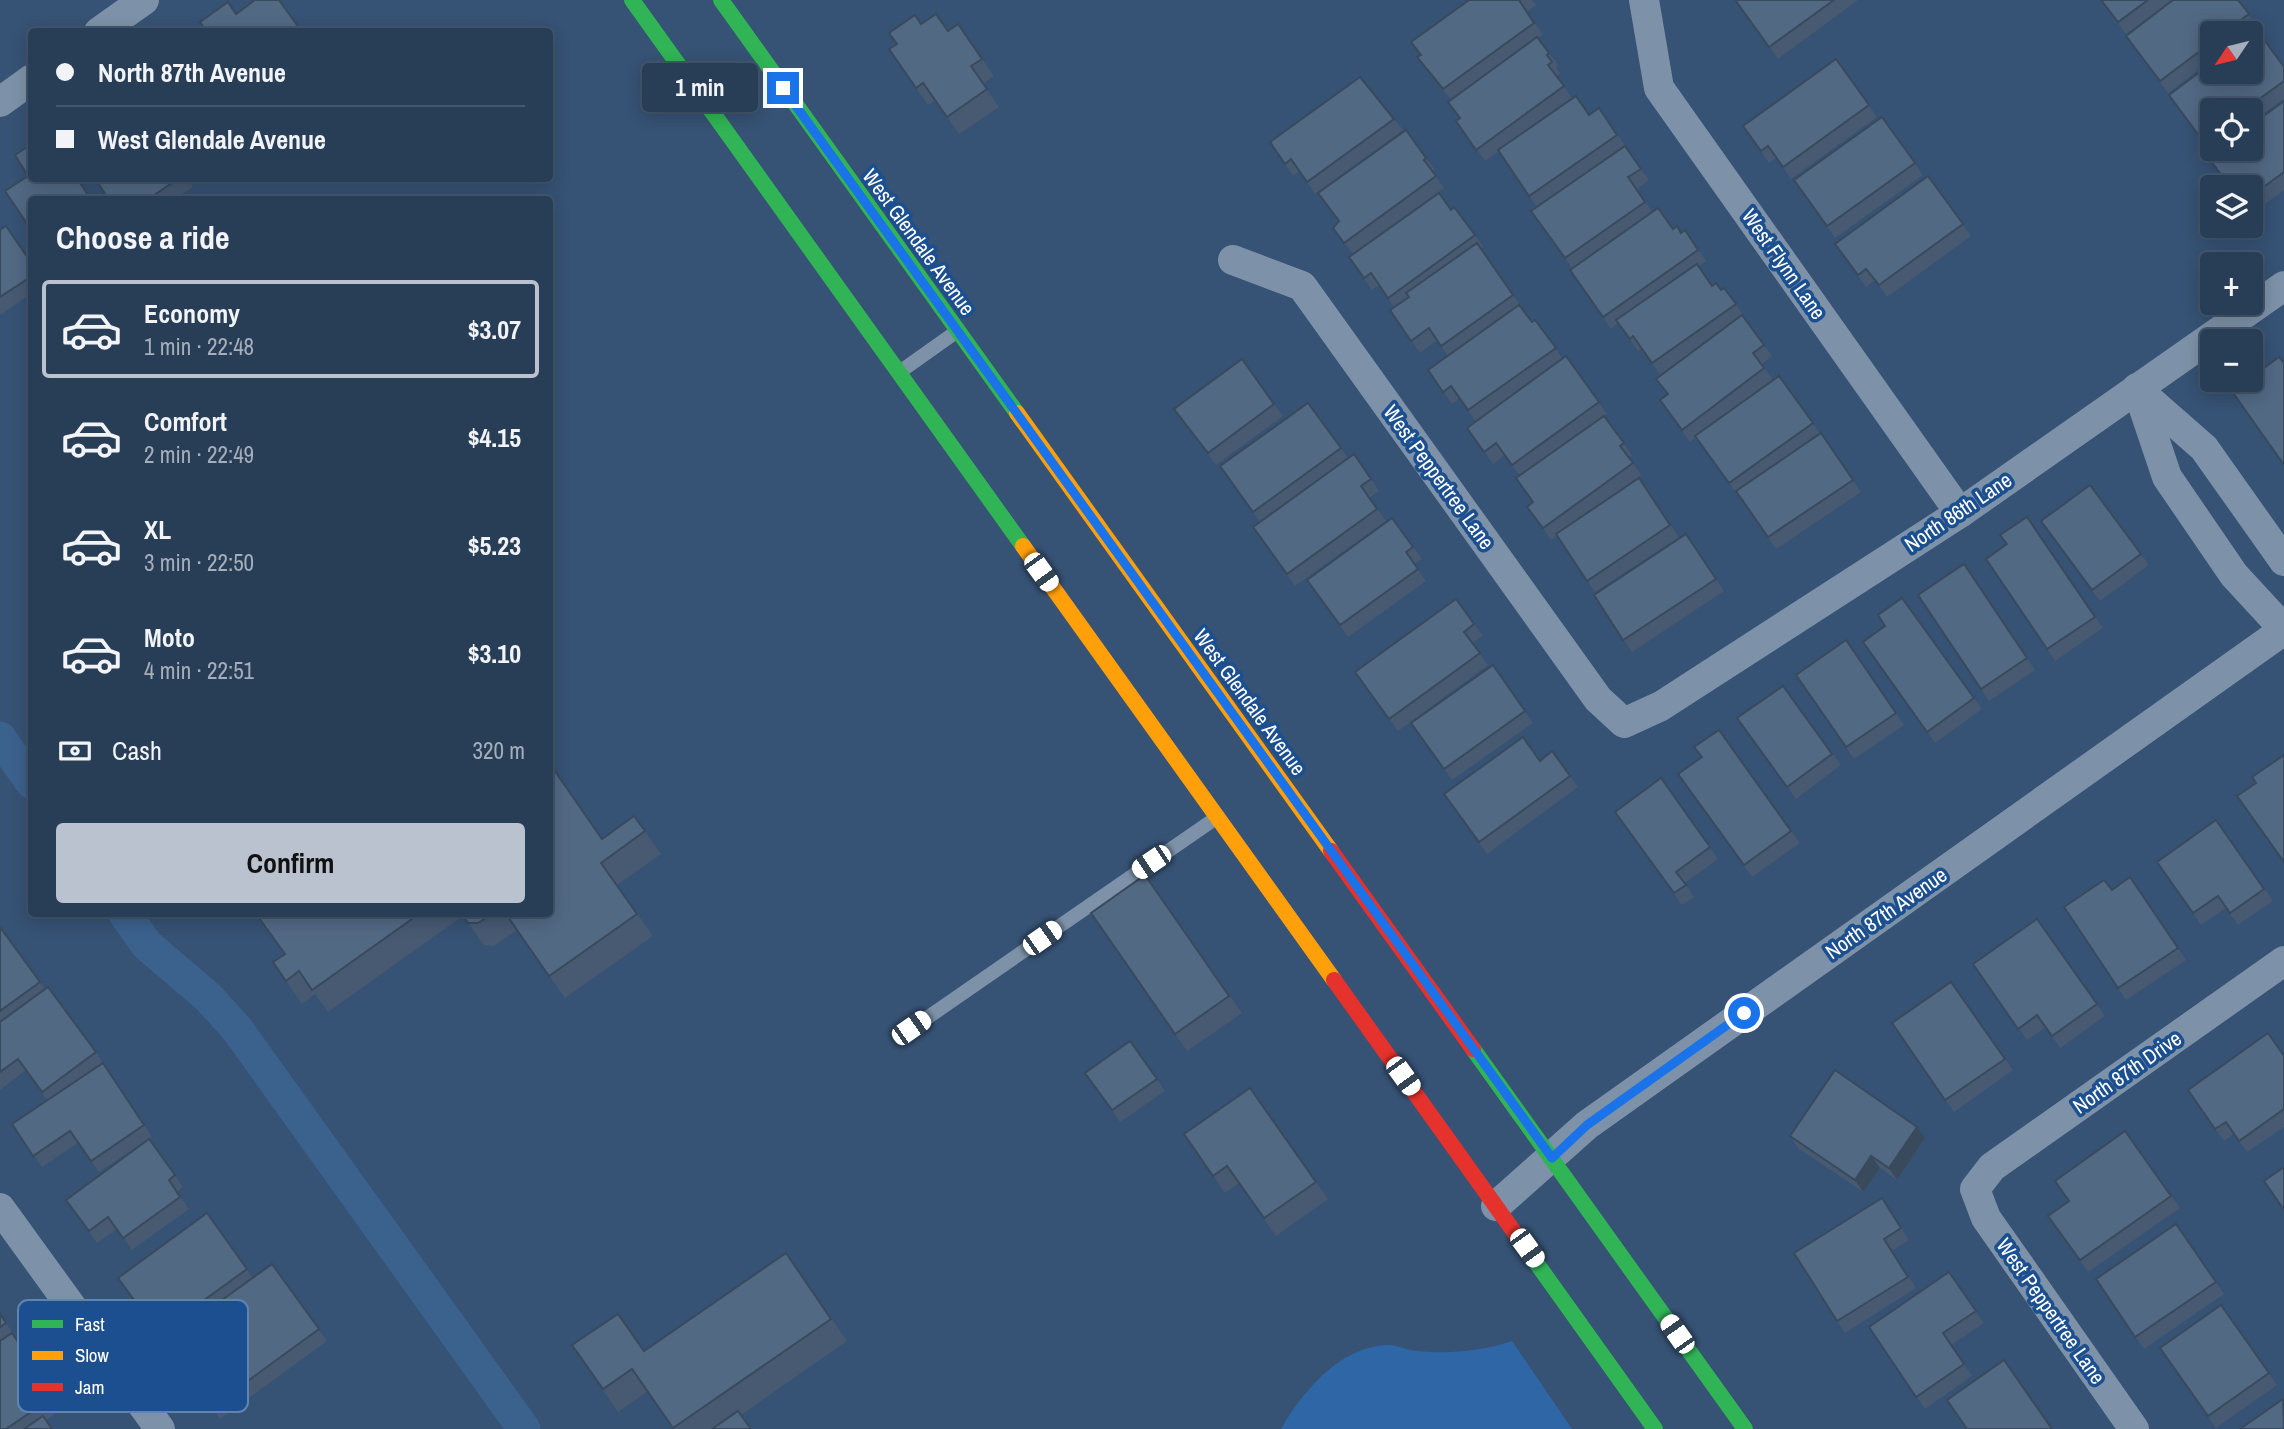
<!DOCTYPE html>
<html lang="en">
<head>
<meta charset="utf-8">
<style>
	:root { --surface:#283e57; --page:#30455d; --text:#f1f3f6; --muted:#a5aeba; --line:#44576d; --accent:#b9c2ce }
	body { margin:0; font-family:"Archivo Narrow",sans-serif; background:var(--page); color:var(--text); height:100vh; display:flex; flex-direction:column; font-size:26px; white-space:nowrap }
	* { box-sizing:border-box; margin:0 }
	p { font-size:23px; color:var(--muted) }
	.icon { flex:none; width:38px; height:38px; fill:none; stroke:currentColor; stroke-width:2; stroke-linecap:round; stroke-linejoin:round }
	.map { position:relative; flex:1; overflow:hidden }
	.sheet { position:absolute; left:28px; top:196px; width:525px; height:721px; display:flex; flex-direction:column; background:var(--surface); border-radius:7px; box-shadow:0 4px 18px #0003,0 0 0 2px var(--line) }
	.sheet>* { flex:none }
	.hud { position:absolute; left:28px; top:28px; width:525px; height:154px; border-radius:7px; box-shadow:0 4px 18px #0003,0 0 0 2px var(--line); display:grid; align-content:center; height:154px; padding:0 28px; background:var(--surface) }
	.needle { width:46px; rotate:235deg }
	.tools { position:absolute; left:2200px; top:21px; display:grid; gap:14px }
	.tools a { display:grid; place-items:center; width:63px; height:63px; border-radius:7px; background:var(--surface); box-shadow:0 4px 18px #0003,0 0 0 2px var(--line); font-size:35px }
	.end { position:absolute; width:32px; height:32px; margin:-16px; border:9px solid #1a73e8; background:#fff; box-shadow:0 0 0 4px #fff }
	.from { border-radius:50% }
	.bubble { position:absolute; height:49px; border-radius:7px; background:var(--surface); box-shadow:0 4px 18px #0003,0 0 0 2px var(--line); font-size:23px; font-weight:800; line-height:49px; text-align:center }
	.car { position:absolute; width:21px; height:42px; margin:-21px -10px; border-radius:9px; box-shadow:0 0 5px 2px #0007; background:linear-gradient(#fff 24%,#345 0 40%,#fff 0 76%,#345 0 86%,#fff 0) }
	.hud b { display:flex; align-items:center; gap:24px; height:66px; font-size:26px }
	.hud b+b { border-top:2px solid var(--line) }
	.hud i { width:18px; height:18px; background:var(--text) }
	ul { padding:0; list-style:none }
	li { display:flex; align-items:center; gap:21px; height:98px; margin:0 14px 10px; padding:0 14px; border:4px solid transparent; border-radius:7px }
	li div { flex:1 }
	li b { display:block; font-size:26px }
	li em { font-style:normal; font-weight:800 }
	li.on { border-color:var(--accent) }
	li>.icon { width:63px; height:63px; stroke-width:1.5 }
	h2 { padding:0 28px; font-size:32px; line-height:84px }
	.pay { display:flex; align-items:center; gap:18px; height:77px; padding:0 28px; font-size:26px }
	.pay p { margin-inline-start:auto }
	.button { display:flex; gap:14px; margin-top:auto; padding:14px 28px }
	.button a { flex:1; height:80px; border-radius:7px; background:var(--accent); color:#111; font-size:28px; font-weight:800; line-height:80px; text-align:center }
	.map>svg:first-child { display:block }
	.green { fill:#2f66a5 }
	.lines { fill:none; stroke-linecap:round; stroke-linejoin:round }
	.canal { stroke:#3b618d; stroke-width:33 }
	.lane { stroke:#7d92a8; stroke-width:14 }
	.street { stroke:#7d92a8; stroke-width:30 }
	.fast { stroke:#30b455; stroke-width:16 }
	.slow { stroke:#ff9f0a; stroke-width:16 }
	.jam { stroke:#e5322d; stroke-width:16 }
	.wall { fill:#475a72 }
	.shaded-wall { fill:#394a5c }
	.building { fill:#526984; stroke:#394a5c; stroke-width:2 }
	.route { stroke:#1a73e8; stroke-width:9 }
	.labels { text-anchor:middle; dominant-baseline:central; stroke-width:7; stroke-linejoin:round; paint-order:stroke }
	.street-label { font-size:21px; fill:#fff; stroke:#1b4f8f }
	.key { fill:#1b4f8f; stroke:#5f84b1; stroke-width:2 }
	.key-label { font-size:19px; fill:#fff }
</style>
</head>
<body>
<div class="map">
<svg width="2284" height="1429" viewBox="0 0 2284 1429">
	<rect width="100%" height="100%" fill="#365274"/>
	<path class="green" d="M1512,1341l60,88h-291c20,-36 59,-82 104,-84 10,-1 18,4 26,5 29,5 74,1 101,-9z"/>
	<g class="lines">
		<g class="canal">
			<polyline points="0,738 32,783"/>
			<polyline points="125,914 147,945 209,998 237,1029 524,1429"/>
		</g>
		<g class="lane">
			<polyline points="901,371 956,332"/>
			<polyline points="911,1029 1216,818"/>
		</g>
		<g class="street">
			<polyline points="1644,0 1659,88 1960,513"/>
			<polyline points="99,32 144,0"/>
			<polyline points="0,102 32,79"/>
			<polyline points="1233,260 1302,286 1598,699 1624,723 1661,706 1960,513 2284,286"/>
			<polyline points="2137,388 2167,477 2234,575 2284,629"/>
			<polyline points="2139,391 2204,448 2284,561"/>
			<polyline points="1496,1206 1587,1125 2284,630"/>
			<polyline points="0,1208 160,1429"/>
			<polyline points="2134,1429 1986,1218 1975,1189 1992,1167 2284,961"/>
		</g>
		<g class="fast">
			<polyline points="632,0 1023,546"/>
			<polyline points="721,0 1017,413"/>
			<polyline points="1473,1049 1745,1429"/>
			<polyline points="1530,1254 1655,1429"/>
		</g>
		<g class="slow">
			<polyline points="1017,413 1331,851"/>
			<polyline points="1023,546 1334,980"/>
		</g>
		<g class="jam">
			<polyline points="1331,851 1473,1049"/>
			<polyline points="1334,980 1530,1254"/>
		</g>
	</g>
	<g class="wall">
		<polygon points="1469,0 1532,0 1536,5 1527,12 1543,34 1538,38 1558,65 1556,67 1560,74 1557,76 1572,98 1546,117 1589,115 1599,108 1649,180 1637,189 1652,212 1673,229 1681,233 1685,230 1706,261 1698,267 1712,286 1721,290 1724,288 1744,316 1743,316 1772,356 1762,364 1773,380 1779,376 1861,492 1776,549 1738,494 1737,494 1696,437 1690,442 1660,400 1667,394 1656,379 1685,358 1660,375 1642,348 1638,351 1618,323 1611,329 1570,270 1572,268 1531,211 1537,207 1499,151 1485,161 1456,121 1459,119 1451,100 1417,57 1421,55"/>
		<polygon points="1737,0 1858,0 1778,59 1736,1"/>
		<polygon points="2101,0 2172,0 2126,34"/>
		<polygon points="2238,0 2257,26 2247,33 2212,33 2212,60 2168,93 2126,36"/>
		<polygon points="921,24 948,31 958,24 994,76 983,84 999,107 959,134 935,100 928,105 889,49"/>
		<polygon points="1836,59 1877,117 1791,179 1776,158 1769,163 1743,126"/>
		<polygon points="2284,67 2284,99 2250,123 2250,110 2212,110 2212,149 2216,149 2211,153 2169,95"/>
		<polygon points="2284,101 2284,190 2250,215 2250,187"/>
		<polygon points="1882,117 1923,175 1835,238 1794,180"/>
		<polygon points="1394,119 1403,130 1315,194 1300,171 1293,176 1270,142"/>
		<polygon points="1406,130 1435,170 1432,171 1444,188 1353,254 1333,228"/>
		<polygon points="1928,176 1971,236 1887,297 1875,280 1866,287 1835,244"/>
		<polygon points="95,178 187,178 193,187 173,200 109,200"/>
		<polygon points="1451,210 1475,235 1483,247 1481,249 1532,322 1535,320 1563,359 1566,356 1607,414 1604,416 1632,455 1629,457 1641,475 1608,499 1639,478 1679,537 1595,592 1557,536 1551,540 1527,507 1533,502 1520,476 1504,455 1493,464 1467,428 1476,422 1460,398 1452,404 1428,370 1448,356 1437,340 1420,353 1390,310 1394,307 1379,285 1372,290 1349,257"/>
		<polygon points="0,230 32,263 32,293 0,315"/>
		<polygon points="1242,359 1283,416 1216,465 1174,409"/>
		<polygon points="1308,403 1348,458 1354,454 1379,491 1369,498 1386,521 1295,586 1253,527 1260,522 1220,466"/>
		<polygon points="2090,485 2149,565 2100,601 2041,521"/>
		<polygon points="2027,517 2103,628 2055,661 1986,559 2007,544"/>
		<polygon points="1392,518 1422,559 1414,564 1426,581 1348,637 1307,580"/>
		<polygon points="1686,534 1724,591 1632,652 1594,595"/>
		<polygon points="1964,564 2035,670 1989,701 1918,595"/>
		<polygon points="1902,598 1982,709 1935,743 1863,642 1885,626"/>
		<polygon points="1456,599 1483,636 1472,643 1488,665 1398,731 1355,672"/>
		<polygon points="1846,640 1904,725 1854,759 1796,675"/>
		<polygon points="1493,665 1533,723 1452,780 1411,723"/>
		<polygon points="1783,686 1841,765 1796,799 1737,718"/>
		<polygon points="1719,730 1800,843 1752,877 1678,774 1702,757"/>
		<polygon points="1552,751 1578,787 1487,854 1444,794 1540,761"/>
		<polygon points="1661,778 1718,859 1685,883 1694,897 1682,905 1615,812"/>
		<polygon points="634,816 661,854 617,885 653,936 565,998 517,930 494,946 484,945 463,916 328,1012 315,994 302,1004 273,962 285,954 256,914 550,914 602,839"/>
		<polygon points="2216,820 2273,901 2238,925 2226,908 2201,925 2157,862"/>
		<polygon points="1145,875 1242,1013 1187,1051 1091,913"/>
		<polygon points="2130,877 2186,960 2126,1000 2064,907 2112,890"/>
		<polygon points="2037,919 2105,1016 2060,1048 2046,1027 2027,1040 1973,964"/>
		<polygon points="0,927 45,989 96,1052 152,1137 99,1172 78,1143 42,1167 12,1124 47,1100 26,1070 0,1090"/>
		<polygon points="1951,982 2013,1070 1954,1112 1892,1023"/>
		<polygon points="1130,1041 1165,1091 1120,1122 1085,1073"/>
		<polygon points="2284,1056 2284,1127 2247,1152 2234,1134 2224,1141 2188,1090"/>
		<polygon points="1250,1088 1328,1199 1276,1236 1239,1183 1225,1193 1184,1134"/>
		<polygon points="2125,1131 2180,1208 2088,1272 2048,1216 2069,1201"/>
		<polygon points="1790,1136 1925,1138 1897,1180 1880,1168 1863,1192 1798,1148"/>
		<polygon points="149,1139 183,1187 177,1192 189,1209 132,1250 117,1229 97,1243 66,1200"/>
		<polygon points="1890,1210 1909,1240 1892,1251 1916,1288 1845,1333 1837,1321"/>
		<polygon points="207,1213 253,1278 272,1264 327,1341 220,1419 191,1378 216,1360 192,1327 169,1344 145,1312 143,1313 118,1278"/>
		<polygon points="2176,1224 2224,1294 2144,1349 2096,1279"/>
		<polygon points="786,1253 847,1341 741,1415 751,1429 674,1429 648,1391 618,1412 572,1345 644,1351"/>
		<polygon points="1949,1272 1984,1323 1951,1345 1972,1376 1925,1409 1869,1327"/>
		<polygon points="2221,1305 2277,1385 2216,1428 2160,1348"/>
		<polygon points="0,1314 33,1364 36,1362 66,1406 46,1420 52,1429 0,1429"/>
	</g>
	<g class="shaded-wall">
		<polygon points="1917,1127 1925,1138 1897,1180 1889,1168"/>
		<polygon points="1871,1156 1880,1168 1863,1192 1855,1180"/>
	</g>
	<g class="building">
		<polygon points="255,0 279,0 302,32 207,32 200,22 228,2 236,14"/>
		<polygon points="1469,0 1519,0 1534,23 1443,89 1417,57 1421,55 1411,42"/>
		<polygon points="1737,0 1834,0 1769,47 1736,1"/>
		<polygon points="2101,0 2148,0 2118,22"/>
		<polygon points="2173,0 2238,0 2249,14 2223,33 2212,33 2212,42 2160,81 2126,36"/>
		<polygon points="936,14 948,31 958,24 982,59 971,66 987,89 947,117 923,83 916,88 889,49 897,44 889,33 915,15 921,24"/>
		<polygon points="2257,30 2284,67 2284,81 2244,110 2212,110 2212,134 2203,141 2169,95 2212,63 2212,72 2250,72 2250,35"/>
		<polygon points="1537,37 1549,53 1547,55 1552,62 1548,65 1564,86 1476,150 1456,121 1460,118 1448,102"/>
		<polygon points="1836,59 1869,105 1783,167 1768,146 1761,151 1743,126"/>
		<polygon points="1360,77 1394,119 1307,182 1291,159 1285,164 1270,142"/>
		<polygon points="1576,96 1589,115 1599,108 1617,135 1529,196 1498,150"/>
		<polygon points="2284,101 2284,172 2250,197 2250,187 2230,187 2208,157 2219,149 2250,149 2250,126"/>
		<polygon points="1882,117 1915,163 1827,226 1794,180"/>
		<polygon points="1406,130 1426,158 1424,160 1436,176 1344,243 1333,228 1339,221 1318,193"/>
		<polygon points="32,144 32,178 77,178 91,200 32,200 32,231 5,191 28,176 15,155"/>
		<polygon points="1625,146 1641,169 1628,177 1645,202 1565,258 1531,211"/>
		<polygon points="1928,176 1963,224 1879,285 1866,269 1858,275 1835,244"/>
		<polygon points="95,178 179,178 147,200 109,200"/>
		<polygon points="1439,193 1451,210 1454,207 1475,235 1388,298 1371,273 1364,278 1349,257"/>
		<polygon points="1658,208 1673,229 1677,226 1681,233 1685,230 1698,250 1603,317 1570,270"/>
		<polygon points="6,226 32,264 32,276 0,297 0,230"/>
		<polygon points="1477,243 1513,295 1441,346 1429,328 1411,341 1390,310 1409,297 1406,293"/>
		<polygon points="1697,264 1712,286 1716,283 1721,290 1724,288 1736,304 1652,363 1633,336 1630,339 1616,320"/>
		<polygon points="1519,305 1532,322 1535,320 1556,348 1468,410 1451,386 1443,392 1428,370"/>
		<polygon points="1742,315 1764,345 1753,353 1764,368 1682,430 1660,400 1668,394 1656,379"/>
		<polygon points="1566,356 1599,402 1512,465 1496,443 1484,452 1467,428"/>
		<polygon points="2279,357 2284,363 2284,465 2224,380 2250,380 2250,364 2257,373"/>
		<polygon points="1242,359 1274,404 1208,453 1174,409"/>
		<polygon points="1779,376 1813,423 1729,483 1695,436"/>
		<polygon points="1308,403 1341,448 1253,512 1220,466"/>
		<polygon points="1604,416 1624,443 1620,446 1633,463 1543,528 1527,507 1533,502 1516,478"/>
		<polygon points="1821,433 1853,480 1768,537 1736,491"/>
		<polygon points="1354,454 1371,479 1361,486 1377,509 1287,574 1253,527"/>
		<polygon points="1639,478 1670,525 1587,581 1556,534"/>
		<polygon points="2090,485 2141,554 2092,590 2041,521"/>
		<polygon points="2027,517 2095,617 2047,649 1986,559 2007,544 2000,535"/>
		<polygon points="1392,518 1413,547 1406,552 1418,569 1340,625 1307,580"/>
		<polygon points="1686,534 1716,579 1623,640 1594,595"/>
		<polygon points="1964,564 2027,658 1981,689 1918,595"/>
		<polygon points="1902,598 1974,698 1927,732 1863,642 1885,626 1878,615"/>
		<polygon points="1456,599 1474,624 1464,632 1480,653 1389,719 1355,672"/>
		<polygon points="1846,640 1896,713 1846,747 1796,675"/>
		<polygon points="1493,665 1525,711 1444,769 1411,723"/>
		<polygon points="1783,686 1832,754 1787,787 1737,718"/>
		<polygon points="1719,730 1791,831 1744,865 1678,774 1702,757 1694,747"/>
		<polygon points="1523,737 1540,761 1552,751 1570,776 1479,842 1444,794"/>
		<polygon points="2284,755 2284,862 2237,796 2256,783 2252,777"/>
		<polygon points="550,764 602,839 634,816 645,831 601,863 637,914 549,976 506,914 550,914"/>
		<polygon points="1661,778 1710,847 1676,872 1686,885 1674,893 1615,812"/>
		<polygon points="2216,820 2264,889 2230,913 2218,896 2193,913 2157,862"/>
		<polygon points="1145,875 1229,996 1175,1034 1091,913"/>
		<polygon points="2130,877 2178,948 2118,988 2064,907 2104,880 2112,890"/>
		<polygon points="256,914 419,914 312,990 299,971 286,981 273,962 285,954"/>
		<polygon points="462,914 492,914 478,923 468,923"/>
		<polygon points="2037,919 2097,1004 2052,1036 2037,1015 2018,1029 1973,964"/>
		<polygon points="0,927 40,982 0,1011"/>
		<polygon points="1951,982 2005,1059 1945,1100 1892,1023"/>
		<polygon points="48,987 96,1052 42,1092 18,1059 0,1072 0,1022"/>
		<polygon points="2268,1033 2284,1056 2284,1109 2239,1141 2226,1122 2215,1129 2188,1090"/>
		<polygon points="1130,1041 1157,1079 1112,1110 1085,1073"/>
		<polygon points="103,1063 144,1125 91,1161 70,1131 33,1156 12,1124"/>
		<polygon points="1835,1070 1917,1127 1889,1168 1871,1156 1855,1180 1790,1136"/>
		<polygon points="1250,1088 1316,1182 1264,1218 1227,1166 1213,1176 1184,1134"/>
		<polygon points="2125,1131 2171,1196 2080,1260 2048,1216 2069,1201 2055,1181"/>
		<polygon points="149,1139 175,1175 169,1180 180,1197 123,1238 108,1217 89,1231 66,1200"/>
		<polygon points="2284,1167 2284,1210 2264,1181"/>
		<polygon points="1882,1198 1901,1228 1884,1239 1908,1277 1837,1321 1794,1253"/>
		<polygon points="207,1213 247,1269 160,1332 137,1300 135,1301 118,1278"/>
		<polygon points="2176,1224 2216,1282 2135,1337 2096,1279"/>
		<polygon points="786,1253 831,1319 673,1428 632,1369 603,1389 572,1345 618,1314 644,1351"/>
		<polygon points="272,1264 319,1329 212,1407 191,1378 216,1360 190,1323"/>
		<polygon points="1949,1272 1976,1311 1943,1333 1964,1364 1916,1397 1869,1327"/>
		<polygon points="2221,1305 2269,1373 2208,1416 2160,1348"/>
		<polygon points="0,1314 6,1323 0,1327"/>
		<polygon points="12,1333 33,1364 36,1362 57,1394 6,1429 0,1429 0,1341"/>
		<polygon points="2004,1360 2052,1429 1967,1429 1947,1400"/>
		<polygon points="2283,1399 2284,1429 2240,1429"/>
		<polygon points="738,1411 751,1429 712,1429"/>
		<polygon points="43,1416 52,1429 24,1429"/>
	</g>
	<g class="lines">
		<polyline class="route" points="783,88 1552,1158 1587,1125 1744,1013"/>
	</g>
	<g class="labels">
		<g class="street-label">
			<text transform="translate(919 242) rotate(54)">West Glendale Avenue</text>
			<text transform="translate(1784 264) rotate(55)">West Flynn Lane</text>
			<text transform="translate(1439 477) rotate(54)">West Peppertree Lane</text>
			<text transform="translate(1958 512) rotate(-34)">North 86th Lane</text>
			<text transform="translate(1250 702) rotate(54)">West Glendale Avenue</text>
			<text transform="translate(1886 913) rotate(-35)">North 87th Avenue</text>
			<text transform="translate(2127 1072) rotate(-35)">North 87th Drive</text>
			<text transform="translate(2051 1311) rotate(55)">West Peppertree Lane</text>
		</g>
	</g>
	<rect x="18" y="1300" width="230" height="112" rx="10" class="key"/>
	<rect x="32" y="1320" width="31" height="8" fill="#30b455"/>
	<rect x="32" y="1351" width="31" height="9" fill="#ff9f0a"/>
	<rect x="32" y="1383" width="31" height="8" fill="#e5322d"/>
	<g class="key-label">
		<text x="75" y="1331">Fast</text>
		<text x="75" y="1362">Slow</text>
		<text x="75" y="1394">Jam</text>
	</g>
</svg>
<div class="tools">
<a><svg class="needle" viewBox="-14 -14 28 28"><path d="M0-13l5 13h-10z" fill="#e53935"/><path d="M0 13l5-13h-10z" fill="#a5aeba"/></svg></a>
<a><svg class="icon" aria-label="locate" viewBox="0 0 24 24"><circle cx="12" cy="12" r="6"/><path d="M12 2v4M12 18v4M2 12h4M18 12h4"/></svg></a>
<a><svg class="icon" aria-label="layers" viewBox="0 0 24 24"><path d="M12 4l9 5-9 5-9-5zM3 14l9 5 9-5"/></svg></a>
<a>+</a>
<a>−</a>
</div>
<i class="end from" style="left:1744px;top:1013px"></i>
<i class="end" style="left:783px;top:88px"></i>
<div class="bubble" style="left:642px;top:63px;width:116px">1 min</div>
<i class="car" style="left:1041px;top:572px;rotate:144deg"></i>
<i class="car" style="left:1151px;top:862px;rotate:236deg"></i>
<i class="car" style="left:1042px;top:938px;rotate:55deg"></i>
<i class="car" style="left:911px;top:1028px;rotate:55deg"></i>
<i class="car" style="left:1403px;top:1076px;rotate:144deg"></i>
<i class="car" style="left:1527px;top:1248px;rotate:144deg"></i>
<i class="car" style="left:1677px;top:1334px;rotate:325deg"></i>
<div class="hud">
<b><i class="from"></i>North 87th Avenue</b>
<b><i></i>West Glendale Avenue</b>
</div>
<section class="sheet">
<h2>Choose a ride</h2>
<ul>
<li class="on"><svg class="icon" aria-label="car" viewBox="0 0 24 24"><path d="M5 17H2v-5l4-1 3-4h7l3 4 3 1v5h-3M9 17h6M6 11h13"/><circle cx="7" cy="17" r="2"/><circle cx="17" cy="17" r="2"/></svg><div><b>Economy</b><p>1 min · 22:48</p></div><em>$3.07</em></li>
<li><svg class="icon" aria-label="car" viewBox="0 0 24 24"><path d="M5 17H2v-5l4-1 3-4h7l3 4 3 1v5h-3M9 17h6M6 11h13"/><circle cx="7" cy="17" r="2"/><circle cx="17" cy="17" r="2"/></svg><div><b>Comfort</b><p>2 min · 22:49</p></div><em>$4.15</em></li>
<li><svg class="icon" aria-label="car" viewBox="0 0 24 24"><path d="M5 17H2v-5l4-1 3-4h7l3 4 3 1v5h-3M9 17h6M6 11h13"/><circle cx="7" cy="17" r="2"/><circle cx="17" cy="17" r="2"/></svg><div><b>XL</b><p>3 min · 22:50</p></div><em>$5.23</em></li>
<li><svg class="icon" aria-label="car" viewBox="0 0 24 24"><path d="M5 17H2v-5l4-1 3-4h7l3 4 3 1v5h-3M9 17h6M6 11h13"/><circle cx="7" cy="17" r="2"/><circle cx="17" cy="17" r="2"/></svg><div><b>Moto</b><p>4 min · 22:51</p></div><em>$3.10</em></li>
</ul>
<div class="pay"><svg class="icon" aria-label="cash" viewBox="0 0 24 24"><path d="M3 7h18v10H3z"/><circle cx="12" cy="12" r="2"/></svg>Cash<p>320 m</p></div>
<div class="button"><a>Confirm</a></div>
</section>
</div>
</body>
</html>
